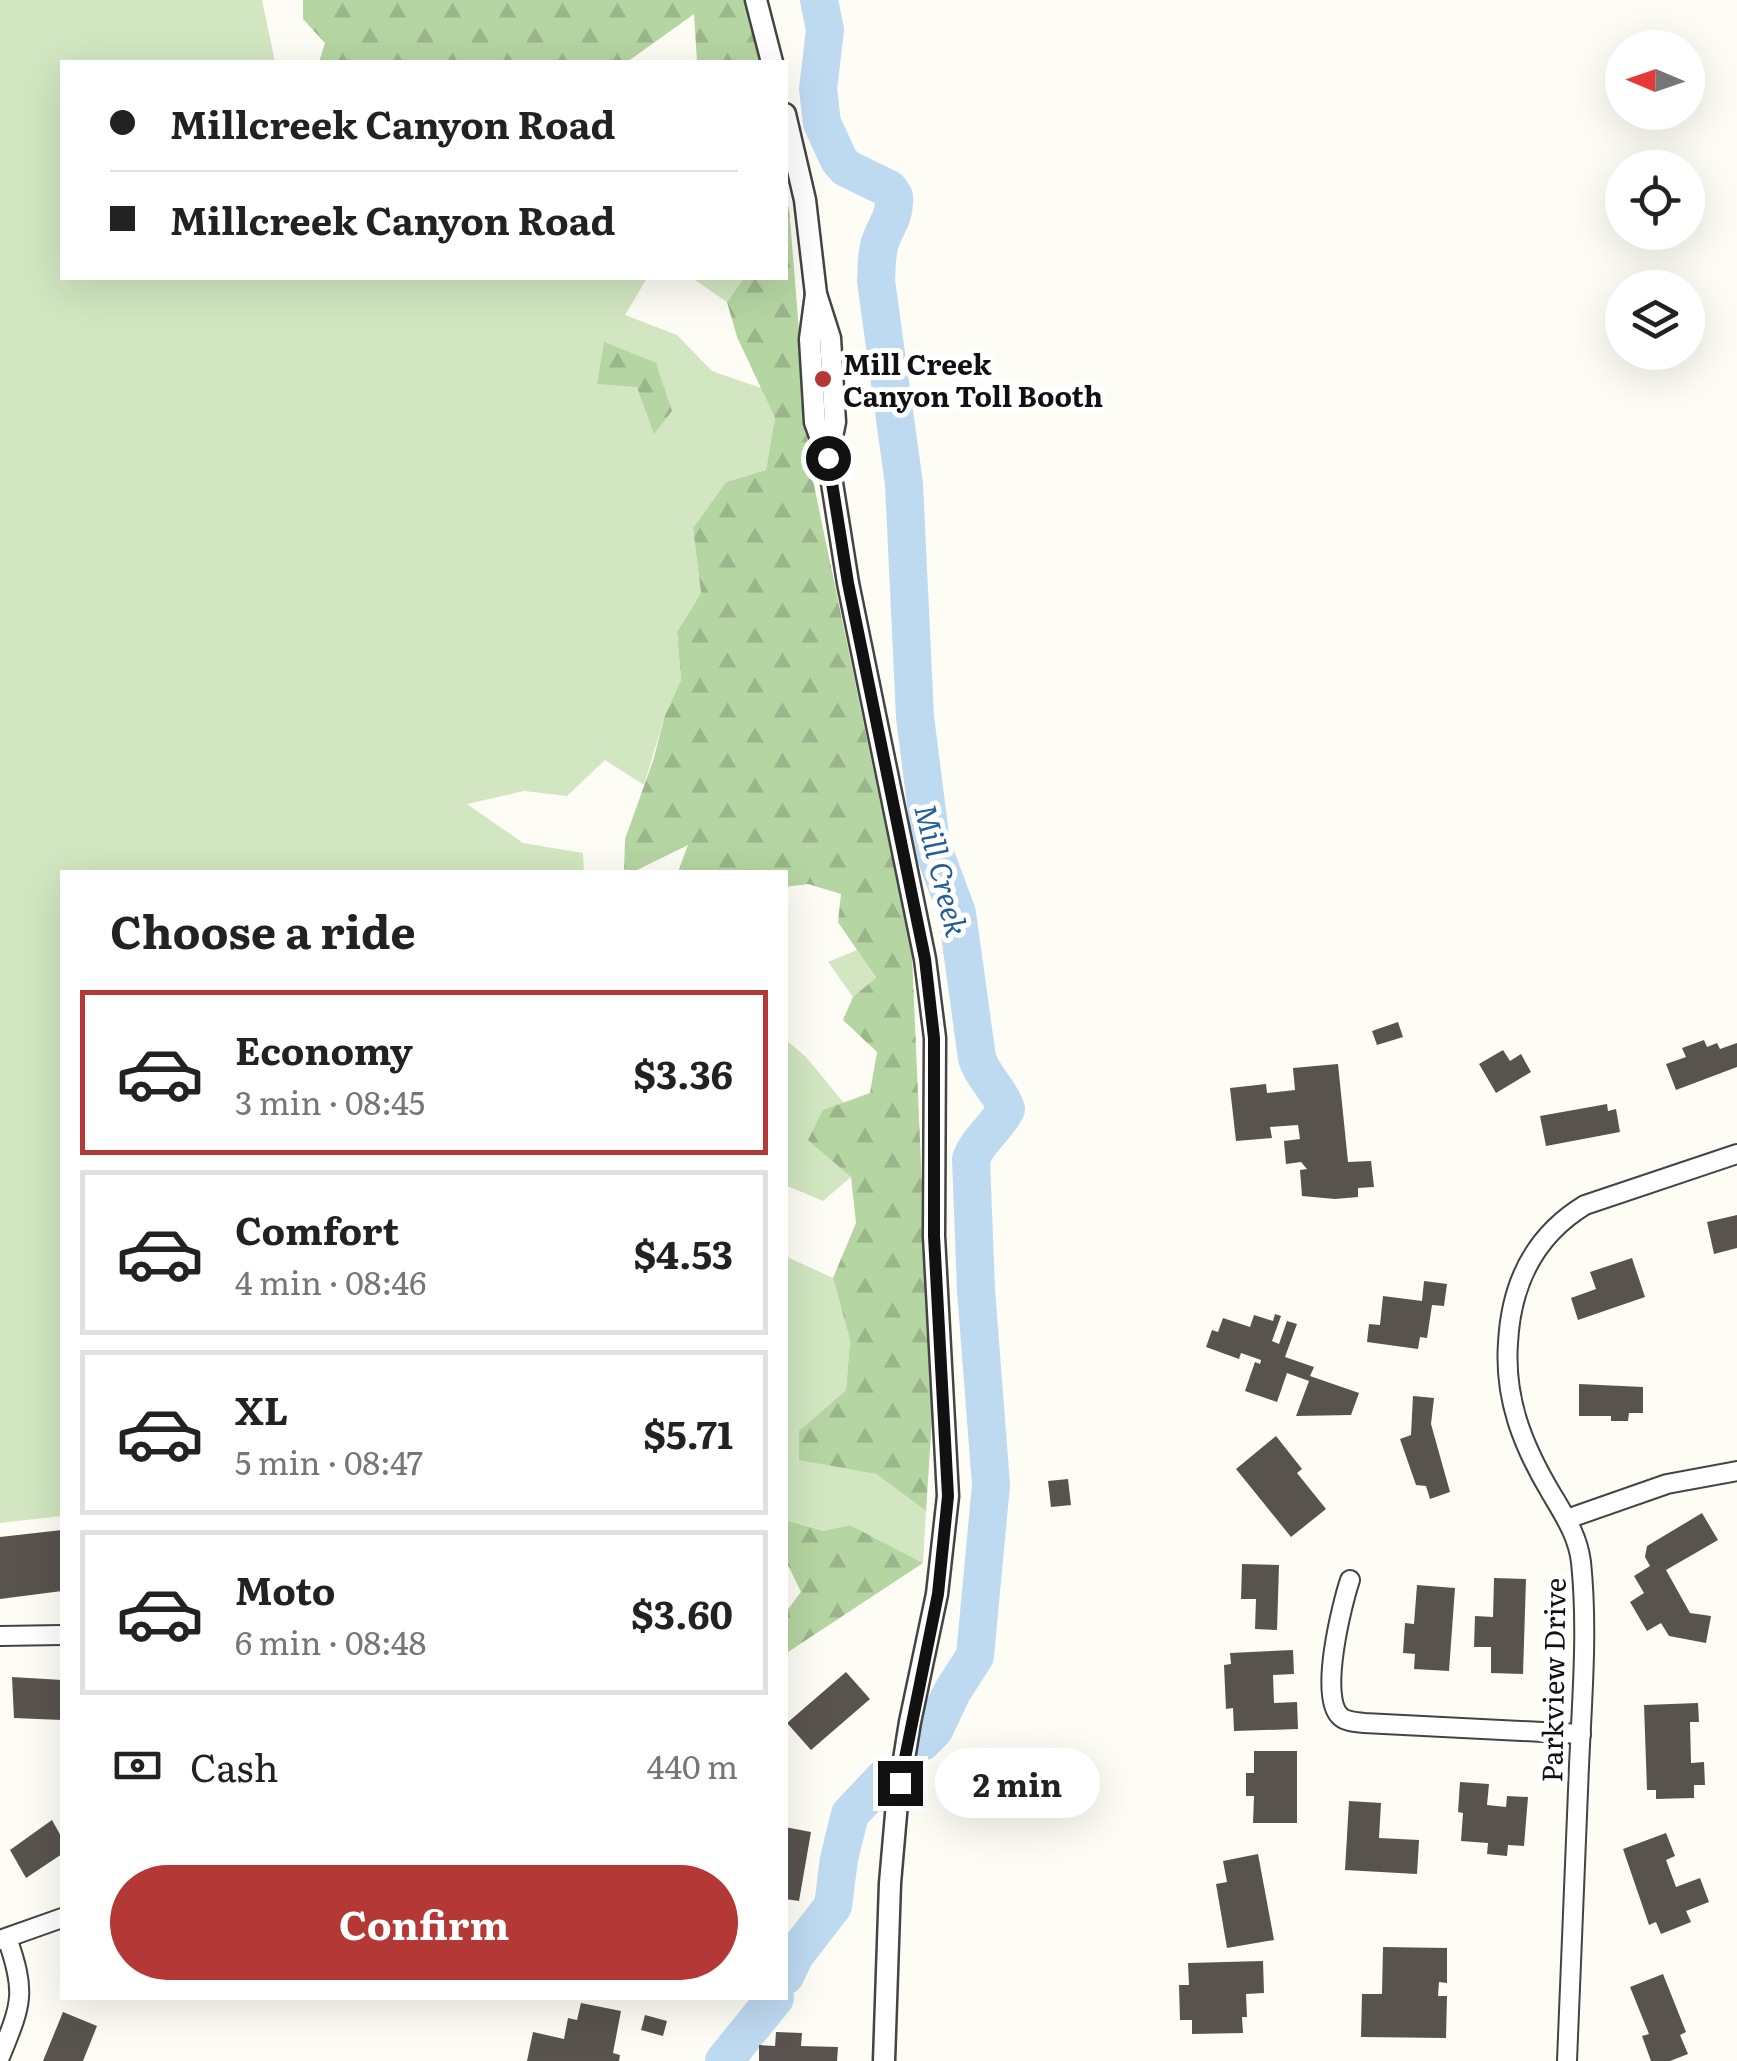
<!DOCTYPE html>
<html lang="en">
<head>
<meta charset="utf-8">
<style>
	:root { --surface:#fff; --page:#f2f2f2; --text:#222; --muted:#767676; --line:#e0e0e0; --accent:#b33836 }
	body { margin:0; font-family:Literata,serif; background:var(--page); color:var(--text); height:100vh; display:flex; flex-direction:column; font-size:38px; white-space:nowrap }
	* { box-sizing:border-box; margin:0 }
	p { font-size:32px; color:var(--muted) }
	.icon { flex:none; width:55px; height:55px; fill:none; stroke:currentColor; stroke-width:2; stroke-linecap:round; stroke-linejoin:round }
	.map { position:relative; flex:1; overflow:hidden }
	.panel { position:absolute; left:60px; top:870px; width:728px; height:1130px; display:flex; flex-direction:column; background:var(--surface); border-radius:0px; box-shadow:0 10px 40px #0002 }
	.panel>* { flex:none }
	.guide { position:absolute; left:60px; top:60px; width:728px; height:220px; border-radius:0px; box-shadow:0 10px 40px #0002; display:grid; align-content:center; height:220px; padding:0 50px; background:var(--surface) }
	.needle { width:65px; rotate:272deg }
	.fabs { position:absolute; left:1605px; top:30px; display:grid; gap:20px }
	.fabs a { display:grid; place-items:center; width:100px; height:100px; border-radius:50%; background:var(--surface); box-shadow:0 10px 40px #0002; font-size:50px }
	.end { position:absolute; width:45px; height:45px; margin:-22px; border:12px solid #111; background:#fff; box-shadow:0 0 0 5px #fff }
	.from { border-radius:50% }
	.bubble { position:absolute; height:70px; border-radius:35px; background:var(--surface); box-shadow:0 10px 40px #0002; font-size:32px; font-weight:700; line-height:70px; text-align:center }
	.guide b { display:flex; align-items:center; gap:35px; height:95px; font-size:38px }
	.guide b+b { border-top:2px solid var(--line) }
	.guide i { width:25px; height:25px; background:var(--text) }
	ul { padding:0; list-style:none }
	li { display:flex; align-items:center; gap:30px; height:165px; margin:0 20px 15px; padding:0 30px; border:5px solid var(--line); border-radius:0px }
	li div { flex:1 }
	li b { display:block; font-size:38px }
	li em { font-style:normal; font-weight:700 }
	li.on { border-color:var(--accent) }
	li>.icon { width:90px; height:90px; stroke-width:1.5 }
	h2 { padding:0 50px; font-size:45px; line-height:120px }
	.pay { display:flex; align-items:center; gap:25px; height:110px; padding:0 50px; font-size:38px }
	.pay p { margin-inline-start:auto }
	.button { display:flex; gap:20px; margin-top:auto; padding:20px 50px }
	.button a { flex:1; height:115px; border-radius:60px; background:var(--accent); color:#fff; font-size:40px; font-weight:700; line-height:115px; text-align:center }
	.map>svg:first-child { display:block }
	.grass { fill:#d2e6c1 }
	.forest { fill:url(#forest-firs) }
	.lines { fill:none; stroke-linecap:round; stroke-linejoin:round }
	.river { stroke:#bedaf1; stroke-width:38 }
	.building { fill:#58534e }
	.minor-casing { stroke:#444; stroke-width:22 }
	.tertiary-casing { stroke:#444; stroke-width:25 }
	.minor { stroke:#fff; stroke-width:18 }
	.tertiary { stroke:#fff; stroke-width:20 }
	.route { stroke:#111; stroke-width:12 }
	.poi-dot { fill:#b33836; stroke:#fff; stroke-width:4 }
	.labels { text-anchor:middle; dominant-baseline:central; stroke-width:10; stroke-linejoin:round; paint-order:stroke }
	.poi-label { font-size:28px; font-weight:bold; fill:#111; stroke:#fff; text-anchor:start }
	.street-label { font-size:28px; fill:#111; stroke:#fff }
	.water-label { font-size:30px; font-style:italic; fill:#255e97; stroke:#fff }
</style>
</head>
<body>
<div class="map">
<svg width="1737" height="2061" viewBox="0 0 1737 2061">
	<defs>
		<pattern id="forest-firs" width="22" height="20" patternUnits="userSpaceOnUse" patternTransform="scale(2.5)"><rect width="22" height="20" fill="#b5d5a2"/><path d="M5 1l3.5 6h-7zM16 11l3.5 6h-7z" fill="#9bb68a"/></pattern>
	</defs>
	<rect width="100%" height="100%" fill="#fefdf5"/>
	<g class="grass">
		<polygon points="0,0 262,0 275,62 62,62 62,278 647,278 625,315 677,335 712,371 761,388 775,418 766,470 726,482 693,528 701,593 677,632 681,680 665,715 644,785 605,760 567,796 524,791 467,804 523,843 583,853 584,872 62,872 62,1516 0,1523"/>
		<polygon points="692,278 744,278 727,302"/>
		<polygon points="857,950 876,979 853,997 828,962"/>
		<polygon points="785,1039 806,1057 844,1103 823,1110 851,1177 823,1201 785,1185"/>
		<polygon points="785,1256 833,1278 850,1340 846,1390 799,1431 799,1459 876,1474 926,1511 923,1563 850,1525 825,1531 785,1520"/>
	</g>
	<g class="forest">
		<polygon points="303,0 744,0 760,62 697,62 694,14 627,62 319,62 325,43 303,19"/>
		<polygon points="785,205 789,207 810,466 912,955 932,1419 926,1511 876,1474 799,1460 799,1431 846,1390 850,1340 833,1278 856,1223 851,1177 808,1140 823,1110 870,1093 877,1052 843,1020 853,997 876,978 838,922 841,894 808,884 785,887 785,872 678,872 688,845 633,872 624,872 625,839 653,761 665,715 681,680 677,632 701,593 693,528 726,482 766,470 775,418 737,337 727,302 744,278 785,278"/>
		<polygon points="604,342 656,363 672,411 654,434 637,387 597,384"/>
		<polygon points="785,1520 824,1531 850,1525 923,1563 785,1654 785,1613 801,1592 786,1561"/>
	</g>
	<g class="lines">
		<g class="river">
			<path d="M819,0l6,30 -7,59 4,34 17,37 7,8 43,21 5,7c1,19 -5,25 -12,41 -6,14 -5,29 -6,44l28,203 11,233 16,126 26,70 20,145c6,20 23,32 29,51 -9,19 -28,30 -35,50l5,131 15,195 -16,171 -23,36 -18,38 -12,12"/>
			<polyline points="785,1976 795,1955 833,1906 839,1859 850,1814 885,1777"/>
			<polyline points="724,2061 775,1998"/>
		</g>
	</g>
	<g class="building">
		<polygon points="1398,1022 1403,1037 1377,1045 1372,1031"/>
		<polygon points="1704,1040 1707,1047 1717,1043 1720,1049 1737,1043 1737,1067 1676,1090 1666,1064 1686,1057 1682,1048"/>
		<polygon points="1503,1050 1510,1061 1521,1054 1531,1072 1496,1093 1479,1064"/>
		<polygon points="1338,1064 1348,1162 1371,1161 1374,1187 1358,1188 1358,1197 1335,1199 1302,1196 1300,1170 1307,1169 1301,1162 1286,1164 1284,1141 1300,1139 1298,1125 1270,1127 1272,1138 1236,1141 1230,1088 1266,1084 1267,1093 1295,1090 1293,1068"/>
		<polygon points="1607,1104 1608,1111 1616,1109 1620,1132 1546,1146 1540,1116"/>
		<polygon points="1737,1215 1737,1248 1714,1254 1707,1222"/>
		<polygon points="1632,1258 1645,1297 1578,1320 1571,1298 1596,1289 1590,1272"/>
		<polygon points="1424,1281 1447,1284 1444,1306 1432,1305 1427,1338 1420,1337 1418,1349 1367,1342 1369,1324 1380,1325 1383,1296 1422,1301"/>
		<polygon points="1275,1314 1281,1316 1272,1341 1279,1344 1287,1321 1297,1324 1285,1357 1314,1367 1310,1376 1359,1393 1351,1415 1296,1416 1309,1381 1287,1373 1277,1402 1245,1391 1255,1362 1260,1364 1261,1360 1241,1353 1239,1359 1206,1347 1212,1330 1218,1332 1223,1318 1250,1327 1254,1315 1273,1321"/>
		<polygon points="1579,1384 1643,1387 1643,1413 1629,1413 1628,1421 1611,1421 1611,1416 1579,1416"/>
		<polygon points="1413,1396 1434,1398 1431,1424 1450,1492 1430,1499 1426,1486 1416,1485 1400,1439 1411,1435"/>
		<polygon points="1276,1436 1302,1469 1297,1473 1326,1509 1291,1537 1236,1469"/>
		<polygon points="1068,1479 1071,1505 1051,1507 1048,1481"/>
		<polygon points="1702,1513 1718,1540 1666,1570 1690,1613 1711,1616 1706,1643 1669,1636 1661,1623 1647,1631 1630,1602 1644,1593 1634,1576 1650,1566 1645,1557 1647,1546"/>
		<polygon points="62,1530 62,1591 0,1599 0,1537"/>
		<polygon points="1242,1564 1279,1565 1277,1630 1255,1629 1256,1599 1241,1599"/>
		<polygon points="1494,1578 1526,1579 1523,1674 1491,1673 1491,1647 1474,1647 1475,1616 1493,1617"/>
		<polygon points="1417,1585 1455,1588 1449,1671 1414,1669 1415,1654 1403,1653 1405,1623 1414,1624"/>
		<polygon points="1293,1650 1294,1674 1273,1675 1274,1703 1297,1702 1298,1729 1234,1731 1233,1708 1226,1709 1224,1665 1231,1664 1230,1653"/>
		<polygon points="846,1672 870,1699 811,1750 787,1723"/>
		<polygon points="12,1677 62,1680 62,1720 14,1718"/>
		<polygon points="1698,1703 1699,1722 1690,1722 1691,1763 1704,1762 1705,1785 1694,1785 1694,1798 1656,1799 1656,1790 1647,1790 1644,1705"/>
		<polygon points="1254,1751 1297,1751 1297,1823 1253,1823 1254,1796 1246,1796 1246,1773 1254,1773"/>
		<polygon points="1460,1782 1489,1784 1487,1805 1506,1807 1507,1796 1528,1797 1524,1846 1508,1845 1507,1856 1487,1854 1488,1843 1461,1841 1463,1813 1458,1812"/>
		<polygon points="1349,1801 1381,1803 1379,1838 1419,1840 1417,1874 1345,1870"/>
		<polygon points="52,1820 62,1838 62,1854 26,1878 10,1850"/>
		<polygon points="785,1827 811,1832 799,1901 785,1899"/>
		<polygon points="1666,1833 1675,1856 1666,1860 1676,1887 1700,1878 1709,1902 1686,1911 1691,1922 1661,1934 1656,1922 1649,1925 1623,1849"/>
		<polygon points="1258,1854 1274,1940 1227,1948 1216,1884 1227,1882 1223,1861"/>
		<polygon points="1383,1947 1447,1948 1447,1983 1439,1982 1438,1996 1447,1996 1446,2038 1361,2037 1362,1994 1382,1994"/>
		<polygon points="1263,1961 1264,1993 1246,1994 1247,2017 1242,2017 1243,2033 1192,2034 1192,2020 1180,2020 1179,1985 1189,1985 1188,1963"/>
		<polygon points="1663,1974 1686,2032 1680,2035 1688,2054 1670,2061 1651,2061 1642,2036 1649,2034 1630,1987"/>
		<polygon points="581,2003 621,2011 613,2053 620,2055 619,2061 527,2061 533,2032 564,2039 568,2018 577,2020"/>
		<polygon points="63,2012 97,2026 83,2061 43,2061"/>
		<polygon points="645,2015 667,2021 663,2036 641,2030"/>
		<polygon points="776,2032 802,2033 801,2046 838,2047 837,2061 759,2061 759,2045 775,2046"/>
	</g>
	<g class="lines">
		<defs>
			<g id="minor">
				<polyline points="1567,1519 1667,1484 1737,1471"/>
				<path d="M1350,1580c-8,24 -32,119 -9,137 6,5 16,5 23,6l217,11"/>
				<polyline points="0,1636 62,1635"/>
				<polyline points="0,1940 62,1918"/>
				<path d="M0,2057c21,-52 27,-63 7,-119"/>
				<path d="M1567,2061c4,-98 8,-197 12,-295 3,-67 9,-137 2,-204 -3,-26 -17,-47 -30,-69 -28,-47 -47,-94 -43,-150 3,-58 26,-107 77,-138l152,-51"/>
			</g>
			<g id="tertiary">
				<polyline points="756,0 772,62"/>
				<polyline points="785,114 805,200 816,294 830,338 835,422 828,456"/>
				<polyline points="816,294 810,339 815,422 828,458 848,583 925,959 935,1038 934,1236 948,1496 937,1594 910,1722 897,1803 890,1883 884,2061"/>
			</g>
		</defs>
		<use href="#minor" class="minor-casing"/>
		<use href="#tertiary" class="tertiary-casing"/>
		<use href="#minor" class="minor"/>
		<use href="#tertiary" class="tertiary"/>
	</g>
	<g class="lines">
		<polyline class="route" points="828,458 848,583 925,959 934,1038 934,1236 948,1496 938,1594 900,1783"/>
	</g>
	<circle class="poi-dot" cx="823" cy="379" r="10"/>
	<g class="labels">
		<g class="poi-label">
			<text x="843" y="363">Mill Creek<tspan x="843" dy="32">Canyon Toll Booth</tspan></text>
		</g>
		<g class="street-label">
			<text transform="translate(1552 1680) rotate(-89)">Parkview Drive</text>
		</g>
		<g class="water-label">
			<text transform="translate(943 870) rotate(76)">Mill Creek</text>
		</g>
	</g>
</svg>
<div class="fabs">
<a><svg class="needle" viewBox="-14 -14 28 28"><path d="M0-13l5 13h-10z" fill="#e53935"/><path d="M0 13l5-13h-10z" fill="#767676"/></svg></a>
<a><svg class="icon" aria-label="locate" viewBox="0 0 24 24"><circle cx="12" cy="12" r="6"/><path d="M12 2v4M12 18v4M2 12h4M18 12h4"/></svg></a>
<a><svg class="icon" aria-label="layers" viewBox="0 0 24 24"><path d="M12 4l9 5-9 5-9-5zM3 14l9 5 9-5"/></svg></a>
</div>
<i class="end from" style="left:828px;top:458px"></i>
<i class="end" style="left:900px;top:1783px"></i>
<div class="bubble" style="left:935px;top:1748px;width:165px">2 min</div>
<div class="guide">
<b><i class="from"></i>Millcreek Canyon Road</b>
<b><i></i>Millcreek Canyon Road</b>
</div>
<section class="panel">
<h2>Choose a ride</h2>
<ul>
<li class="on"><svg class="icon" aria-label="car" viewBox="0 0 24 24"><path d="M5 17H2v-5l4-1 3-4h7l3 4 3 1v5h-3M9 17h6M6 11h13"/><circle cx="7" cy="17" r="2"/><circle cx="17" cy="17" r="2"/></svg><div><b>Economy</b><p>3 min · 08:45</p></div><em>$3.36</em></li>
<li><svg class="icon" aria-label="car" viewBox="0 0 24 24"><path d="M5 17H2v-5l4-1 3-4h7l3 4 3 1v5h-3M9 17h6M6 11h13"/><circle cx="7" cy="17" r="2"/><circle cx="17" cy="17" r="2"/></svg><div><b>Comfort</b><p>4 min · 08:46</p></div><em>$4.53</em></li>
<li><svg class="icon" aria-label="car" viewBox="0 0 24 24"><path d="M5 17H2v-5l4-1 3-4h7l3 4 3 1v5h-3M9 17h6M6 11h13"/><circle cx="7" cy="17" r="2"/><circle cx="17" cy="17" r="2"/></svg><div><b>XL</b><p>5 min · 08:47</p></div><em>$5.71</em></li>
<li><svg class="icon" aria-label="car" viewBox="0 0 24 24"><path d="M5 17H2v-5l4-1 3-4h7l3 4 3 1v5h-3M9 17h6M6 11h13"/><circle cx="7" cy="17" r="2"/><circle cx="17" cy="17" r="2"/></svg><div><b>Moto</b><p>6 min · 08:48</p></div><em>$3.60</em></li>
</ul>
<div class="pay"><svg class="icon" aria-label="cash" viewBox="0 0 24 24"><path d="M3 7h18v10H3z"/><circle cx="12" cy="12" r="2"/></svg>Cash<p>440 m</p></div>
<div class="button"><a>Confirm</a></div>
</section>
</div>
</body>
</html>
